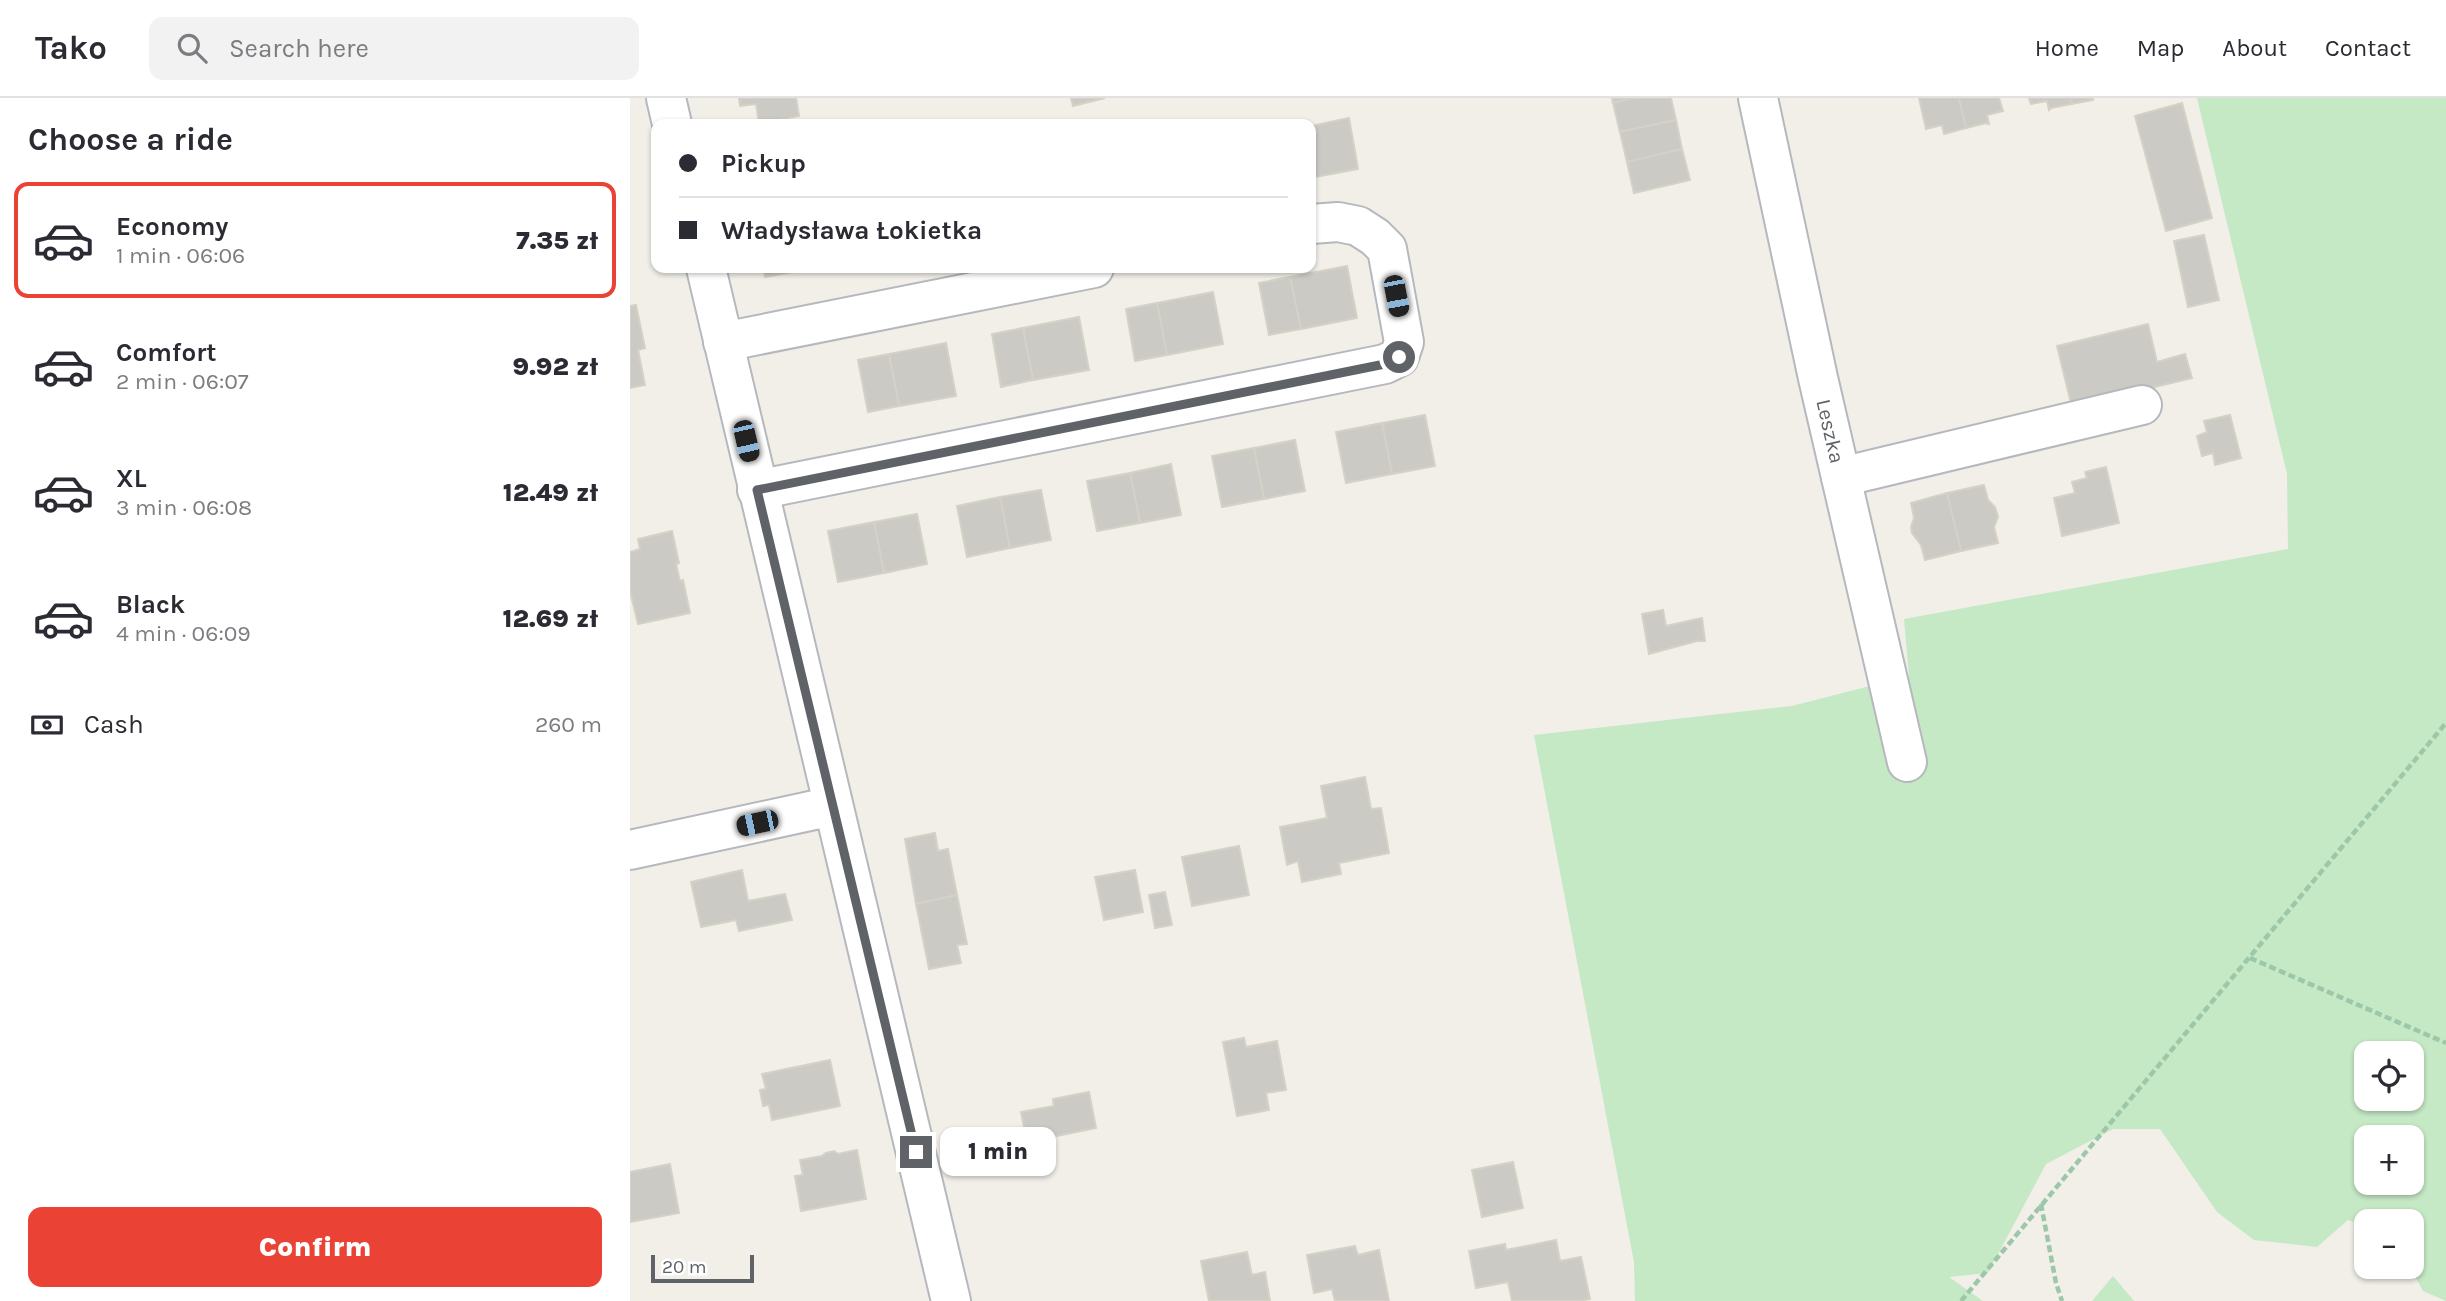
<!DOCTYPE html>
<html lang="en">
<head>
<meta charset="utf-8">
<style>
	:root { --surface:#fff; --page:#f2f2f3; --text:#2b2b33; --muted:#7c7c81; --line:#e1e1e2; --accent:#ea4335 }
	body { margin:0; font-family:Karla,sans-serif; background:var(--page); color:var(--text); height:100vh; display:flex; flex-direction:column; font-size:26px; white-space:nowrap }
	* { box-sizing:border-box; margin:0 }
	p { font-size:23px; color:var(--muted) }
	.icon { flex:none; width:38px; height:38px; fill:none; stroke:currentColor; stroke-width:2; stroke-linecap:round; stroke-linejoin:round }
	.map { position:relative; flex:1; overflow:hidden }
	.sheet { display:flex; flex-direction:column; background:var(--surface); width:630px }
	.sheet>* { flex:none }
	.hud { position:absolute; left:21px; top:21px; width:665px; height:154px; border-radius:14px; box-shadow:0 2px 5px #0004; display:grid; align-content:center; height:154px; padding:0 28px; background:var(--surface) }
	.tools { position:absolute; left:1724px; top:943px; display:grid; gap:14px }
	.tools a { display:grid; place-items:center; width:70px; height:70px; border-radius:14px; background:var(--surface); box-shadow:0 2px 5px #0004; font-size:35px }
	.scale { position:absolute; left:21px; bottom:18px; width:103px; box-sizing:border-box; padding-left:7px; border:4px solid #5f6368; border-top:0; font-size:19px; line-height:24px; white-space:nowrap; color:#5f6368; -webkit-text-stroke:5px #fff; paint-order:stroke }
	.end { position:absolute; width:32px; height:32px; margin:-16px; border:9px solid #5f6368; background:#fff; box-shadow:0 0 0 4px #fff }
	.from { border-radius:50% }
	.bubble { position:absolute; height:49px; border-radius:14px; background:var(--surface); box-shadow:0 2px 5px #0004; font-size:23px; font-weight:800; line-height:49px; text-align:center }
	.car { position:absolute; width:21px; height:42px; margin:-21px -10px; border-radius:9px; box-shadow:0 0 5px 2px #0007; background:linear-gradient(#222 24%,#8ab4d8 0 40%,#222 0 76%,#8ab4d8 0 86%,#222 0) }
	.hud b { display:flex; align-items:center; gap:24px; height:66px; font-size:26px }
	.hud b+b { border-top:2px solid var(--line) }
	.hud i { width:18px; height:18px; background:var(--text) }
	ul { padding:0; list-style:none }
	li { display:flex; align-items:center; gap:21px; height:116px; margin:0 14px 10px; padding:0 14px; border:4px solid transparent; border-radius:14px }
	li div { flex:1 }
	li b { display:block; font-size:26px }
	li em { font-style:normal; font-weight:800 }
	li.current { border-color:var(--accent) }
	li>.icon { width:63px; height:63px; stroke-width:1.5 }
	h2 { padding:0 28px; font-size:32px; line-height:84px }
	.pay { display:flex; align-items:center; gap:18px; height:77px; padding:0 28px; font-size:26px }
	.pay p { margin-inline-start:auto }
	.cta { display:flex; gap:14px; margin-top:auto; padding:14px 28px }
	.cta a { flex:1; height:80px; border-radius:14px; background:var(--accent); color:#fff; font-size:28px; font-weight:800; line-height:80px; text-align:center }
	header { display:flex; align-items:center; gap:42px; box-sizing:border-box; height:98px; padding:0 35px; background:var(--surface); border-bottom:2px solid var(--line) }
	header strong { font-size:33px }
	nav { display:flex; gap:38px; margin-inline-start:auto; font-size:24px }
	.search { width:490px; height:63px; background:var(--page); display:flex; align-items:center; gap:18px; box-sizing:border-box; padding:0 24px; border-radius:14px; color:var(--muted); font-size:26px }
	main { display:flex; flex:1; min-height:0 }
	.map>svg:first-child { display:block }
	.green { fill:#c5e8c5; fill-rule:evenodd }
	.building { fill:#cccac5; stroke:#d6d1c6; stroke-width:2 }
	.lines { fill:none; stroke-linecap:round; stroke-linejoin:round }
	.minor-casing { stroke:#b5b8bc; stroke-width:42 }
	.path { stroke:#9cc7a9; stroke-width:4.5; stroke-dasharray:7 3.5; stroke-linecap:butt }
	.minor { stroke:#fff; stroke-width:38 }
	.route { stroke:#5f6368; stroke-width:9 }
	.labels { text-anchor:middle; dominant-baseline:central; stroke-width:7; stroke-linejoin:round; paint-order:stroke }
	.street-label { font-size:21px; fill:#5f6368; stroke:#fff }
</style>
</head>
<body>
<header>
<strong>Tako</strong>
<div class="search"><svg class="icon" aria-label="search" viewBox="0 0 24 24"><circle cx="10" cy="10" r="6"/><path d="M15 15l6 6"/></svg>Search here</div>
<nav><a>Home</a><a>Map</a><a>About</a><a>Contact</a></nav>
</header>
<main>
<section class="sheet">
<h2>Choose a ride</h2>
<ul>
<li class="current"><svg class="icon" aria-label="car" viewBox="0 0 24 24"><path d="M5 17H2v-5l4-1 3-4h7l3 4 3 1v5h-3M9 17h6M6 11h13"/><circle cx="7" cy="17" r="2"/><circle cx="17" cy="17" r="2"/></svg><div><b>Economy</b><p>1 min · 06:06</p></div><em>7.35 zł</em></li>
<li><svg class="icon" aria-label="car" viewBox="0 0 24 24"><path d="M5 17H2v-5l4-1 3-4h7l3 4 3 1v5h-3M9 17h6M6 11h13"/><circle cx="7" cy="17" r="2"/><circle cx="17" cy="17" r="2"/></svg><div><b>Comfort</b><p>2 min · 06:07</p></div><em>9.92 zł</em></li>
<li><svg class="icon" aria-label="car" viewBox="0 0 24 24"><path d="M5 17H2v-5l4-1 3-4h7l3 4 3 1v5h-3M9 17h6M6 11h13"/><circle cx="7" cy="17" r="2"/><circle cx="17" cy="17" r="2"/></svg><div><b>XL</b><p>3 min · 06:08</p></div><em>12.49 zł</em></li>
<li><svg class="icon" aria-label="car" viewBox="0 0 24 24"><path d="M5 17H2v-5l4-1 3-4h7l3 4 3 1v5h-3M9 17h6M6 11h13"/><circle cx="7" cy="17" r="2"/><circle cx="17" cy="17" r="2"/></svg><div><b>Black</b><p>4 min · 06:09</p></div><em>12.69 zł</em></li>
</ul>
<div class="pay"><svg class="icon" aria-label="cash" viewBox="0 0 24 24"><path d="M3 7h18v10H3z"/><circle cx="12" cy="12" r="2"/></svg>Cash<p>260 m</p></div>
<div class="cta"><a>Confirm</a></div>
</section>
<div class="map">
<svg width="1816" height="1203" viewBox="0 0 1816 1203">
	<rect width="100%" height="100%" fill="#f1efe8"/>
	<g class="green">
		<path d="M1567,0h249v1203l-23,-10 -13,-24 2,-45h-46v4l-18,-6 -31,27 -63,-7 -37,-28 -57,-83h-47l-67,35 -58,109 -39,4 34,24h-348l-1,-39 -100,-527 258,-29 117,-30 -5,-57 384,-70 -1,-75zM1736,956h46v45h-46zM1736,1040h46v45h-46z"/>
		<polygon points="1483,1178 1504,1203 1462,1203"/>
	</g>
	<g class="building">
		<polygon points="109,0 166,0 169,18 129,25 126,6 110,8"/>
		<polygon points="441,0 475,0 443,8"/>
		<polygon points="982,0 1005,0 983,5"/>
		<polygon points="1005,0 1041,0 1046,22 990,34 983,5"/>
		<polygon points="1289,0 1329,0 1336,30 1314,36 1312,27 1296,31"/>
		<polygon points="1329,0 1369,0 1373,13 1357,17 1359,26 1356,25 1336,30"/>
		<polygon points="1399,0 1440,0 1441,6 1421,10 1419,12 1417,3 1401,6"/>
		<polygon points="1440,0 1463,0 1463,2 1441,6"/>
		<polygon points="1552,5 1582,120 1536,133 1505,18"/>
		<polygon points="719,20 728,71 685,79 681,58 681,28"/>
		<polygon points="1046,22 1052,51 997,64 990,34"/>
		<polygon points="1052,51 1060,82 1004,95 997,64"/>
		<polygon points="681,58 685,79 681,80"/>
		<polygon points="1574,137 1589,202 1558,209 1544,143"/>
		<polygon points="717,168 727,220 671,231 660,179"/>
		<polygon points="133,170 177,170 178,171 135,179"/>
		<polygon points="660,179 671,231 639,237 629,185"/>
		<polygon points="583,194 593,246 537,257 527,205"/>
		<polygon points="527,205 537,257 505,263 496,211"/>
		<polygon points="6,207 15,250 8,252 15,287 0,290 0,208"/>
		<polygon points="449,219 459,272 403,282 393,230"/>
		<polygon points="1518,226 1527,264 1555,256 1562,280 1442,309 1427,248"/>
		<polygon points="393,230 403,282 371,289 362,236"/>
		<polygon points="316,245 326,298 269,308 259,256"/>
		<polygon points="259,256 269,308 238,314 228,262"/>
		<polygon points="795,317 805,368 762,376 752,325"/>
		<polygon points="1600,317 1611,360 1585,367 1583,355 1572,358 1567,338 1577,334 1574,323"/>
		<polygon points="752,325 762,376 716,385 706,334"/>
		<polygon points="665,342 675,393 634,401 624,350"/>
		<polygon points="624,350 634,401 592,409 582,358"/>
		<polygon points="541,366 551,417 510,425 500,375"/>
		<polygon points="1476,369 1489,425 1432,438 1424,400 1445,395 1442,384 1457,380 1455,374"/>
		<polygon points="500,375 510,425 467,433 457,383"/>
		<polygon points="1354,387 1358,402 1365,409 1368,419 1364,429 1368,445 1331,453 1317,395"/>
		<polygon points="411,392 421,442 380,450 370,399"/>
		<polygon points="1317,395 1331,453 1295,462 1291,447 1282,435 1281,429 1284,420 1281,405"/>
		<polygon points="370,399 380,450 337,459 327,408"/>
		<polygon points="287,416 297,466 254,475 244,424"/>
		<polygon points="244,424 254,475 208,484 198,433"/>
		<polygon points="42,433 49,465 46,466 50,483 53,482 60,515 8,526 0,493 0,454 10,451 8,441"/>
		<polygon points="1033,512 1036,528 1072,520 1075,543 1067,543 1019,556 1012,516"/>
		<polygon points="735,679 741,711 751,710 759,755 709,765 711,776 672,784 668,763 657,767 650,729 697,720 691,688"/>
		<polygon points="305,735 308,753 318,751 327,797 286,806 275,741"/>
		<polygon points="609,748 619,797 562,808 552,759"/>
		<polygon points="112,772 118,803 155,796 162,822 109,833 106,822 71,829 61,784"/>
		<polygon points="505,772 513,814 474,822 465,779"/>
		<polygon points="535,794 542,827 525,830 519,797"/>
		<polygon points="327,797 337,846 327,847 331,865 299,871 286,806"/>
		<polygon points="614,940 616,949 647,943 656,992 636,995 639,1012 607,1018 593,944"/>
		<polygon points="200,962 210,1008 142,1022 139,1007 133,1008 130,992 136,991 132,976"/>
		<polygon points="459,994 466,1030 397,1044 391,1014 424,1008 423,1001"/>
		<polygon points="227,1052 236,1101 171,1113 165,1078 173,1077 170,1062 192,1058 196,1055 204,1053 208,1056"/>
		<polygon points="883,1064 893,1110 852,1119 842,1072"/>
		<polygon points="40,1066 49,1115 0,1124 0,1074"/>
		<polygon points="926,1142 930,1163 951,1159 960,1201 949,1203 882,1203 878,1184 846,1190 839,1153 875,1146 876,1152"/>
		<polygon points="725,1148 728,1157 749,1152 759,1203 705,1203 702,1191 684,1195 677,1157"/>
		<polygon points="617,1154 622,1177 635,1174 640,1203 579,1203 571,1163"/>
	</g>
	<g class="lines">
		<defs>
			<g id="minor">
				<polyline points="36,0 42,26"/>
				<path id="s1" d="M1128,0l60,280 89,384"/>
				<polyline points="76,170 321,1203"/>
				<polyline points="93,244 464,170"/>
				<polyline points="1211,379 1512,307"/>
				<polyline points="127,392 755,266 769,259 774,244 757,151 745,139 728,128 708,124 681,126"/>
				<polyline points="0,752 203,708"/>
			</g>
		</defs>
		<use href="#minor" class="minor-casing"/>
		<g class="path">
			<polyline points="1620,860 1816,945"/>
			<polyline points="1411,1106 1426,1185 1432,1203"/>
			<polyline points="1331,1203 1816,625"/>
		</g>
		<use href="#minor" class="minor"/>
	</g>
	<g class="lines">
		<polyline class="route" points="286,1054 127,392 755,266 769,259"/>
	</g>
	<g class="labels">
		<g class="street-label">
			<text stroke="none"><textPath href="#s1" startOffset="341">Leszka</textPath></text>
		</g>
	</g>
</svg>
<div class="tools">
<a><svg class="icon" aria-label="locate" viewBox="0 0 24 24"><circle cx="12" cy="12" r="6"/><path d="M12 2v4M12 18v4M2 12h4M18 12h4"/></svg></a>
<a>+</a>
<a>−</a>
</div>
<div class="scale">20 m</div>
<i class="end from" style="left:769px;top:259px"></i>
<i class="end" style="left:286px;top:1054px"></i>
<div class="bubble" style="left:310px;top:1029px;width:116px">1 min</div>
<i class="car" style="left:766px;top:198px;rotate:169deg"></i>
<i class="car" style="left:116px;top:343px;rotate:167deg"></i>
<i class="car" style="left:127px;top:725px;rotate:258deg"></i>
<div class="hud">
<b><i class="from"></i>Pickup</b>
<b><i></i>Władysława Łokietka</b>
</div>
</div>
</main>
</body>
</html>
